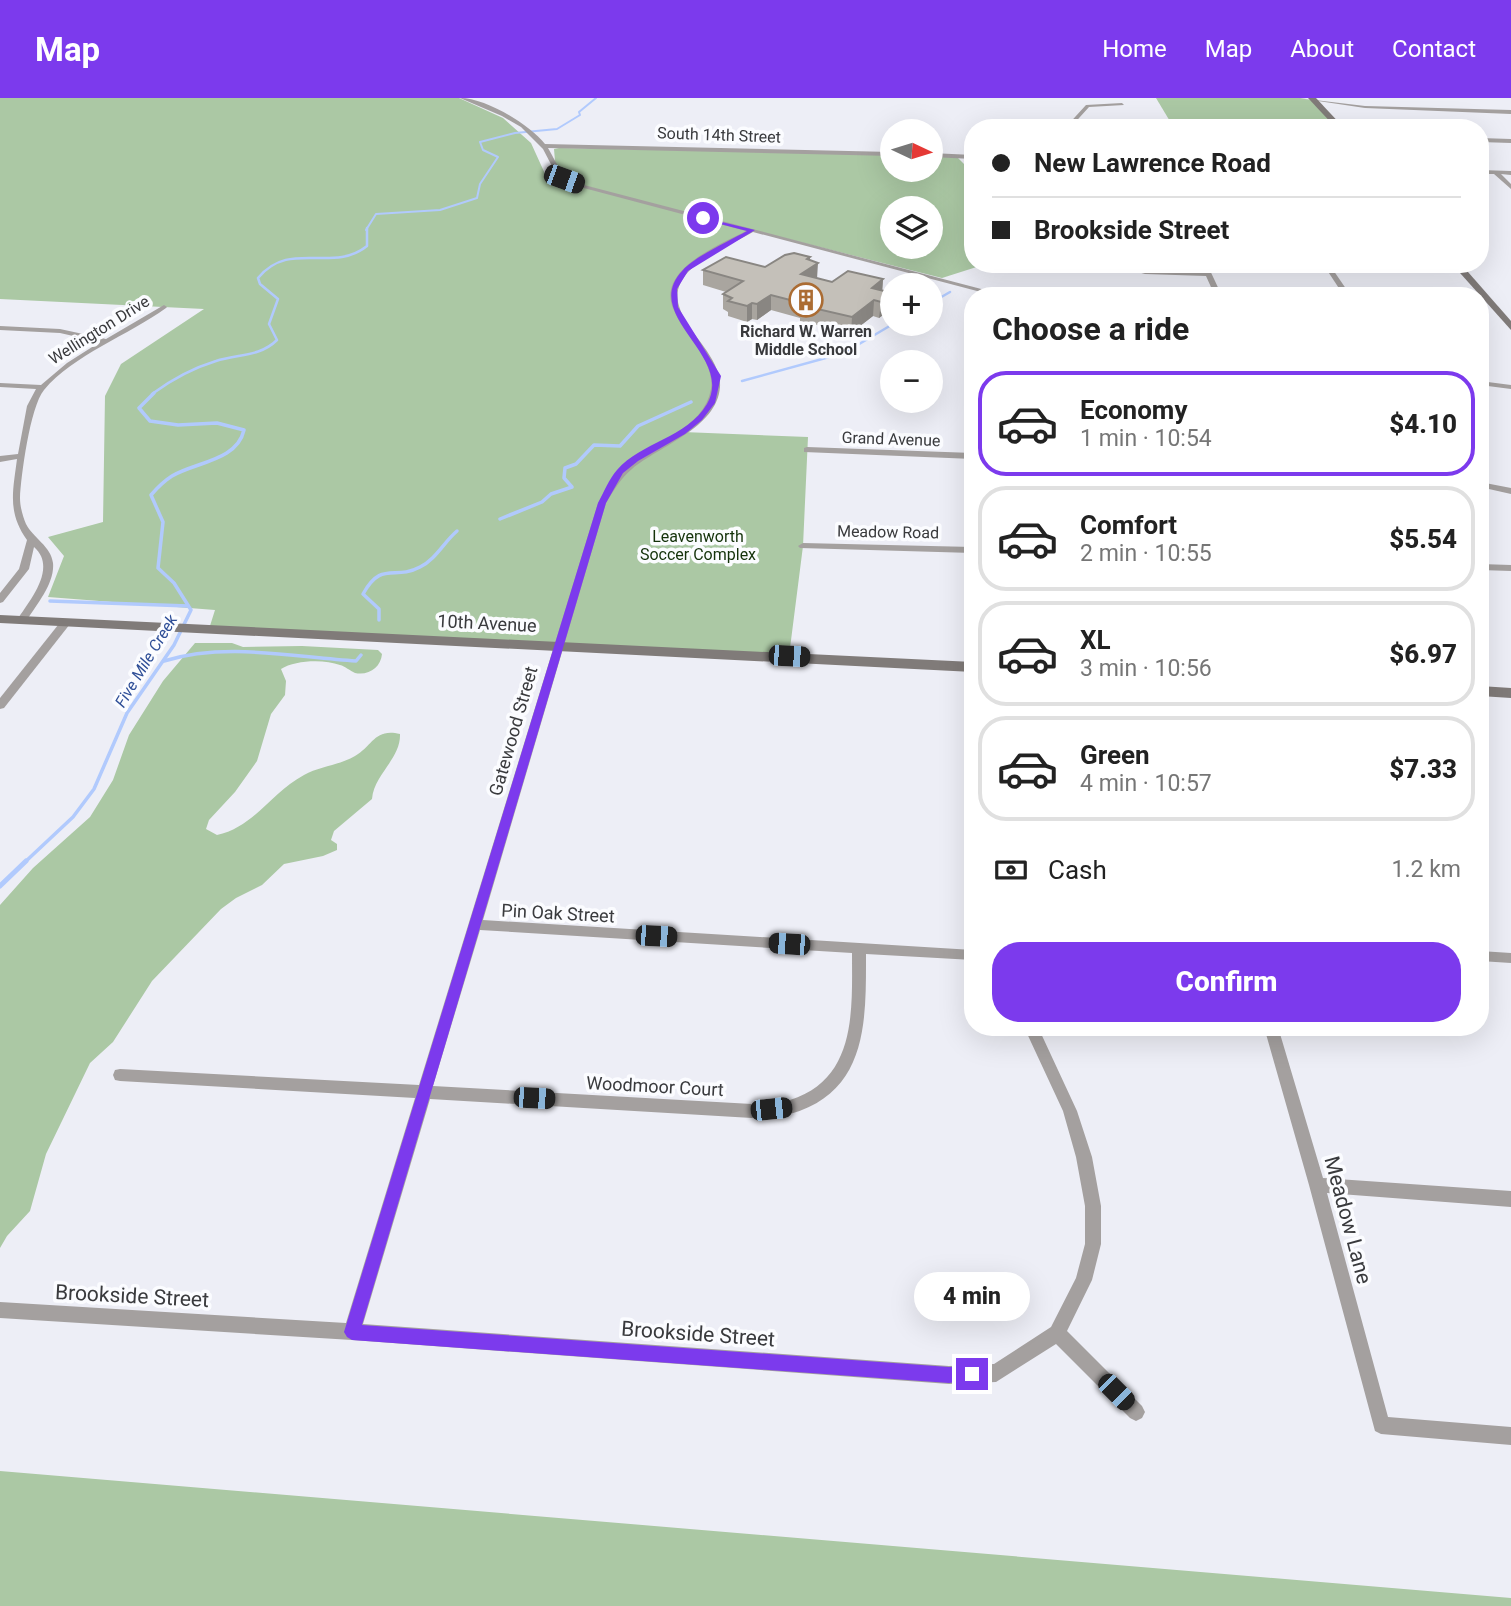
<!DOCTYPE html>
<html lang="en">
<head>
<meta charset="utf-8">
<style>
	:root { --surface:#fff; --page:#f6f6f6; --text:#222; --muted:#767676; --line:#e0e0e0; --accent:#7c3aed }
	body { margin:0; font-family:Roboto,sans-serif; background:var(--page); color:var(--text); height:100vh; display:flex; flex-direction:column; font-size:26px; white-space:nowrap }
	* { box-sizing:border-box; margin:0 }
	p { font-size:23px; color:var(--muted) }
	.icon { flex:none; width:38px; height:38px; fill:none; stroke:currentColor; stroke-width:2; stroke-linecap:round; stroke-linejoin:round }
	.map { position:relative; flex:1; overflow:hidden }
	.sheet { position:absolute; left:964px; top:189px; width:525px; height:749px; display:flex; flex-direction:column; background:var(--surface); border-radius:28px; box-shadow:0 7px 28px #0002 }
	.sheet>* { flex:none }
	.top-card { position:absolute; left:964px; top:21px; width:525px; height:154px; border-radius:28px; box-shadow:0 7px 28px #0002; display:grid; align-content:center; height:154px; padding:0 28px; background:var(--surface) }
	.needle { width:46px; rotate:94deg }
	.controls { position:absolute; left:880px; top:21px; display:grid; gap:14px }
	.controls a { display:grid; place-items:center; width:63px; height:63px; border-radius:50%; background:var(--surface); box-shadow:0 7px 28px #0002; font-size:35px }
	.end { position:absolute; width:32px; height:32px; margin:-16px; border:9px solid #7c3aed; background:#fff; box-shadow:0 0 0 4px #fff }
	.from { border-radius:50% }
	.bubble { position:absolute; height:49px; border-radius:24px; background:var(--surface); box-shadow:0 7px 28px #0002; font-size:23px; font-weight:800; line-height:49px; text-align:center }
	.car { position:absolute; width:21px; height:42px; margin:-21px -10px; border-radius:9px; box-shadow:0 0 5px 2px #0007; background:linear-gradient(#222 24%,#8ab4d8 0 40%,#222 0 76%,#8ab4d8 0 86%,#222 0) }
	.top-card b { display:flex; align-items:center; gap:24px; height:66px; font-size:26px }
	.top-card b+b { border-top:2px solid var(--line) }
	.top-card i { width:18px; height:18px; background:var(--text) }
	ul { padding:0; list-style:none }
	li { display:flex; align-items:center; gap:21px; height:105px; margin:0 14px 10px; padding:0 14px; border:4px solid var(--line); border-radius:28px }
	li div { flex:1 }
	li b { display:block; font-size:26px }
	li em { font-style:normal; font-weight:800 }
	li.active { border-color:var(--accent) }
	li>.icon { width:63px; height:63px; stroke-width:1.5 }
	h2 { padding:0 28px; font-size:32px; line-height:84px }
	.pay { display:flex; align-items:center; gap:18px; height:77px; padding:0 28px; font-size:26px }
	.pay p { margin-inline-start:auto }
	.action { display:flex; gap:14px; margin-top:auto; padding:14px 28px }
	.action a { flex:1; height:80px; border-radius:28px; background:var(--accent); color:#fff; font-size:28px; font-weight:800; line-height:80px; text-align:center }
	header { display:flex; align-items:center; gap:42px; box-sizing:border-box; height:98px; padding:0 35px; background:var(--accent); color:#fff }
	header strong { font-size:33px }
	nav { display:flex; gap:38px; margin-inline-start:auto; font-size:24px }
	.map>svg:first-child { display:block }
	.green { fill:#abc8a4; fill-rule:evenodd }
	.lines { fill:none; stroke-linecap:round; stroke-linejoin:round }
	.stream-far3 { stroke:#b1cafd; stroke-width:2 }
	.stream-far2 { stroke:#b1cafd; stroke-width:2.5 }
	.stream-far1 { stroke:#b1cafd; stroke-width:3.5 }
	.stream { stroke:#b1cafd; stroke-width:5 }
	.street { fill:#a4a09f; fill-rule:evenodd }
	.secondary { fill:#807b79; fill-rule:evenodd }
	.wall { fill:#a9a59f }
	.shaded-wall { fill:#898682 }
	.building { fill:#c4c0b9; stroke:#898682; stroke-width:2 }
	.route { fill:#7c3aed }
	.labels { text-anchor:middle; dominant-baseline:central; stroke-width:7; stroke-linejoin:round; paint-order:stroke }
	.far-street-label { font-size:16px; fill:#393a3d; stroke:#fbfcff }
	.far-poi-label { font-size:16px; font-weight:bold; fill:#393a3d; stroke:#fbfcff }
	.far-park-label { font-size:16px; fill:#14320a; stroke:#fbfcff }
	.far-water-label { font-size:16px; font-style:italic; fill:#2e4e97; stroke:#fbfcff }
	.street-label { font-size:18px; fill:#393a3d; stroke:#fbfcff }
	.near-street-label { font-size:21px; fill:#393a3d; stroke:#fbfcff }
</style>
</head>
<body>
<header>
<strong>Map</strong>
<nav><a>Home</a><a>Map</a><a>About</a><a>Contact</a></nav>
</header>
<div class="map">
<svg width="1511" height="1508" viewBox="0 0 1511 1508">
	<rect width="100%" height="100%" fill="#edeef6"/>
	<g class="green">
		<path d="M0,0h459l44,20 28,25 15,33 10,-3 -2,-24 5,-1 333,6v16h39v-15l25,1 17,17v91h13l-44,14 -190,-48 -53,30 -21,19 -3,28 42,69 -6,27 -28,29 125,5 -5,109 -14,110 -580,-27 6,-19 -167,-13 16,-41 -16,-19 55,-15 2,-126 16,-32 83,-55 -204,-10zM892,110h39v39h-39z"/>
		<polygon points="1156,0 1300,0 1315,3 1340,30 1174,30"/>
		<path d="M195,545h37l11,4 59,-1 76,4 4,4c-1,13 -13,22 -27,19 -5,-2 -10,-7 -15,-8 -16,-6 -45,-5 -59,4l5,12 -1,14 -14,19 -14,47 -22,31 -26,28 -3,9 11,6c37,-8 55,-43 87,-60 16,-9 36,-10 51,-19 18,-10 19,-28 45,-22 1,25 -26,40 -28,65l-38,32 -3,9 6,4v6l-14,6 -39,8 -22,21 -26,13 -15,11 -69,72 -39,61 -23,21 -44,91 -16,57 -23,25 -7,12v-343l33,-37 57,-51 23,-37 16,-45 34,-54z"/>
		<polygon points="0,1373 1511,1500 1511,1508 0,1508"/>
	</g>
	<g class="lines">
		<polyline class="stream-far3" points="366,132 376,116 440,112 477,100 480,86 498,59 483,52 480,44 515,35 557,31 580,17 579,14 596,0"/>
		<g class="stream-far2">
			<polyline points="931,205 950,194"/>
			<polyline points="742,283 844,255 893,226"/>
			<path d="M152,296c19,-14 41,-26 64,-33 21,-7 44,-4 61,-21l-8,-16 9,-25 -18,-15 -2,-6c32,-39 74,-4 109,-32v-18"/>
		</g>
		<g class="stream-far1">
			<polyline points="500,421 542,404 551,396 572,389 564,380 565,370 576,366 594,347 620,348 638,328 691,304"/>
			<polyline points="50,503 188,508"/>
			<path d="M379,522v-11l-16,-15c19,-34 31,-13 57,-27 16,-8 24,-25 37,-36"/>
			<path d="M164,563c62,-19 128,-4 192,0l5,-6"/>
			<path d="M24,765l49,-46 21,-28 33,-76 47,-68 17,-35 -17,-27 -16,-15 5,-46 -12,-27c6,-7 13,-14 21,-19 23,-14 65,-15 72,-46l-27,-7 -39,2 -28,-4 -11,-13 15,-15"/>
		</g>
		<polyline class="stream" points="0,788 26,763"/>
		<g class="street">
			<path d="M460,0c26,0 69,26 85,46l347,8v4l-344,-8c13,22 10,26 36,37l424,111h-12l-243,-64c-26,15 -86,36 -74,74 4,15 16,28 25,41 8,11 17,26 16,40 -3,41 -61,59 -88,82 -11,9 -18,21 -26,34l-123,417 490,30v10l-107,-6c0,67 2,138 -76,160 -12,3 -26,2 -38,4l-322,-19 -67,225 586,42 45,-2 57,-37 25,-49 9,-34v-38l-9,-49 -13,-46 -39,-84h14l39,84 15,46 9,49v38l-9,36 -25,51 75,75 3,6 -3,6 -6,3 -6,-3 -74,-74 -60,38 -47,2 -597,-44 -352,-22v-16l346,21 69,-225 -295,-17 -5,-1 -2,-5 2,-5 5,-1 299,16 179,-582c8,-14 15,-28 28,-38 28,-24 78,-36 85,-76 2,-11 -3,-22 -7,-31 -9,-17 -24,-31 -31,-50 -16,-39 47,-63 73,-77l-166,-44 -12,-5 -13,-10 -12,-23 -22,-22 -19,-11zM480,832l372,23c0,57 5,126 -62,147 -12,4 -26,3 -38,4l-319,-18z"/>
			<polygon points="1298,0 1365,8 1511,12 1511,16 1365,10"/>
			<polygon points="1122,5 1124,7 1089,9 1070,30 1065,30 1086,7"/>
			<polygon points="1480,40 1511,41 1511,45 1480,44"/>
			<polygon points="931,55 973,57 973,61 931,59"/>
			<polygon points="1480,72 1511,73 1511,77 1501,76 1511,86 1511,91 1494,76 1480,76"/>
			<polygon points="1201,166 1207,166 1222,198 1215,198 1206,178 1145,176 1123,170 1126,168 1145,172 1204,174"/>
			<polygon points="1323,166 1329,166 1351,198 1344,198"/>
			<path d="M164,207l3,2 -1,1c-37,27 -93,47 -122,82 -14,17 -23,86 -24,108 0,9 3,19 6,26 7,14 25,22 27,39 2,20 -16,41 -26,57l-5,3 -4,-1 -1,-2c12,-19 41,-52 17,-73l-5,22 -26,33 -3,1v-10l19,-24 8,-29c-20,-28 -14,-49 -10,-81l-17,3v-6l18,-2 9,-48 9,-17 -36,-2v-4l41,2 26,-22 33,-21 -40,-9 -60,-3v-4l60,3 46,10z"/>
			<polygon points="1480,283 1511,287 1511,291 1480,287"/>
			<polygon points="807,349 973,355 973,361 804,354 804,350"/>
			<polygon points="1480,384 1511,390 1511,396 1480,389"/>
			<polygon points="803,445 973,449 973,455 800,450 798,448"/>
			<polygon points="1480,466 1511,467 1511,473 1480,472"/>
			<polygon points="66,521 70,522 70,526 4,610 0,611 0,600 62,522"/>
			<polygon points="1480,853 1511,855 1511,865 1480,863"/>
			<polygon points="1264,929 1278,929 1323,1080 1511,1093 1511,1109 1327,1095 1388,1319 1511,1329 1511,1347 1381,1336 1375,1333 1309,1087"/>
		</g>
		<g class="secondary">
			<polygon points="1308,0 1316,0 1344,30 1336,30"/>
			<polygon points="1452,166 1461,166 1511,223 1511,232"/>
			<polygon points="0,517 973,564 973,574 0,525"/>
			<polygon points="1480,588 1511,590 1511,600 1480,598"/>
		</g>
	</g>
	<polygon class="wall" points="810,159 810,162 817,180 832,184 883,181 882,192 892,195 891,211 879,220 873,218 851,235 800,223 800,220 771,212 757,222 752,221 747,224 728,218 728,214 723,211 723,196 726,194 703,187 703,172 765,169"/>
	<g class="shaded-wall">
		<polygon points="810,159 809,171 818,165 817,181 801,176 807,161"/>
		<polygon points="883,181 882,197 874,203 873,218 851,235 852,219 872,190"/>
		<polygon points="892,195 891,211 879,220 881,204"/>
		<polygon points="771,197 771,212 757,222 757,206"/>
		<polygon points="752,205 752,221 747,224 747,208"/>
	</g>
	<polygon class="building" points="794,155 810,159 807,161 818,165 801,176 832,184 848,173 883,181 872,190 892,195 881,204 874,202 852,219 800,207 802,205 771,197 757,206 752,205 747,208 728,203 732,200 723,196 743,183 703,172 726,159 765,169 785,157"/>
	<path class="route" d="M701,119l54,13 -67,41 -11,18 1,18 43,69 -6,27 -13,17 -17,14 -47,27 -15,12 -17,30 -244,822 587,42 23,-1 6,2 2,6 -2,5 -29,4 -597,-43 -5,-3 -3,-5 254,-829c6,-11 11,-24 19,-33 24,-28 70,-32 90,-66 28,-49 -68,-88 -24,-134 11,-13 48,-30 64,-39l-46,-12z"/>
	<defs>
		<symbol id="building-ring" viewBox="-11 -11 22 22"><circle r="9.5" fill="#fbfcff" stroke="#ab6c33" stroke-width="1.5"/><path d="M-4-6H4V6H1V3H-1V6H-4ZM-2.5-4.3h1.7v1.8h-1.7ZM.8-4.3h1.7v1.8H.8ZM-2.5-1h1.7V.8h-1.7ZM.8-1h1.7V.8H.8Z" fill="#ab6c33"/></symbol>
	</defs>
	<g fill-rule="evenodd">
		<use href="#building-ring" x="787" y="183" width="38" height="38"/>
	</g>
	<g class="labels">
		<g class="far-street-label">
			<text transform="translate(719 37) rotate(2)">South 14th Street</text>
			<text transform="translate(99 232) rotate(-32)">Wellington Drive</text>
			<text transform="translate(891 341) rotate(2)">Grand Avenue</text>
			<text transform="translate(888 434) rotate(1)">Meadow Road</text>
		</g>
		<g class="far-poi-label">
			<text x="806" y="233">Richard W. Warren<tspan x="806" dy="18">Middle School</tspan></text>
		</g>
		<g class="far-park-label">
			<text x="698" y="438">Leavenworth<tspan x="698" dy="18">Soccer Complex</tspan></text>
		</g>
		<g class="far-water-label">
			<text transform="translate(146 563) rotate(-59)">Five Mile Creek</text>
		</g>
		<g class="street-label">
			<text transform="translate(487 525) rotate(3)">10th Avenue</text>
			<text transform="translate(513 633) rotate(-74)">Gatewood Street</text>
			<text transform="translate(558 815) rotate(3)">Pin Oak Street</text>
			<text transform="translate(655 988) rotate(3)">Woodmoor Court</text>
		</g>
		<g class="near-street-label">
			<text transform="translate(1348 1122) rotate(75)">Meadow Lane</text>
			<text transform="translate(132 1198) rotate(3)">Brookside Street</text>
			<text transform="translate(698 1236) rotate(4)">Brookside Street</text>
		</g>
	</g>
</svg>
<div class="controls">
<a><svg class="needle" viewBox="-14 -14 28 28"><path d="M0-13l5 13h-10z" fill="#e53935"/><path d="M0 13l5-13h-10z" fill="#767676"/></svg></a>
<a><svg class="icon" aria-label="layers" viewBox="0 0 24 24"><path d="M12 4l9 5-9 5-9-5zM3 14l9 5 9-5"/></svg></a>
<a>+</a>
<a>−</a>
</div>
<i class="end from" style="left:703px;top:120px"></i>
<i class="end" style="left:972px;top:1276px"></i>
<div class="bubble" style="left:914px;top:1174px;width:116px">4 min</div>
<i class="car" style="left:564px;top:81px;rotate:110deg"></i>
<i class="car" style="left:789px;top:558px;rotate:93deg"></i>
<i class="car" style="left:656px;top:838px;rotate:93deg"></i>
<i class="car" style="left:789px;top:846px;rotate:274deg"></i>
<i class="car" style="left:534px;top:1000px;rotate:93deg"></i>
<i class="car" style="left:771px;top:1011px;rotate:84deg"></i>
<i class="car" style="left:1116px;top:1294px;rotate:135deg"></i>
<div class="top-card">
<b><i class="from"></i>New Lawrence Road</b>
<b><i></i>Brookside Street</b>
</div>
<section class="sheet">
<h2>Choose a ride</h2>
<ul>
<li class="active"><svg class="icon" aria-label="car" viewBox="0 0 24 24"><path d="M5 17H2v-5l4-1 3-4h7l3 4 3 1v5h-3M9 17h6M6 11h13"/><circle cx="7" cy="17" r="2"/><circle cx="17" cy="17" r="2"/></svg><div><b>Economy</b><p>1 min · 10:54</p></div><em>$4.10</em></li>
<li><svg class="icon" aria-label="car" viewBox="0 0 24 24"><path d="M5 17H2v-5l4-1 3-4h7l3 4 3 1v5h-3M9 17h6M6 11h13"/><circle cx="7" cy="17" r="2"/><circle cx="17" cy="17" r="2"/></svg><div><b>Comfort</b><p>2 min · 10:55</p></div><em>$5.54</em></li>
<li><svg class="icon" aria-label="car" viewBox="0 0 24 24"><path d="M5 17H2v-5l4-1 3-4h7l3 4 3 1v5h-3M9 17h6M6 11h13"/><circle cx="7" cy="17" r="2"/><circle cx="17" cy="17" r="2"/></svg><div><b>XL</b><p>3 min · 10:56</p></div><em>$6.97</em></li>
<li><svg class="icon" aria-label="car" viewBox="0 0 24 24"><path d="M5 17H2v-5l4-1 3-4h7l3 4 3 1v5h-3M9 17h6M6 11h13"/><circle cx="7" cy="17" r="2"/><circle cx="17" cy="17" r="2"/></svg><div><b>Green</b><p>4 min · 10:57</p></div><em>$7.33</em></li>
</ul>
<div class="pay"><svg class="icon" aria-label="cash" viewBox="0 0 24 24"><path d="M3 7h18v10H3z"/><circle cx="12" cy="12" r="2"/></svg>Cash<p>1.2 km</p></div>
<div class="action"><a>Confirm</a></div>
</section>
</div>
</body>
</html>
